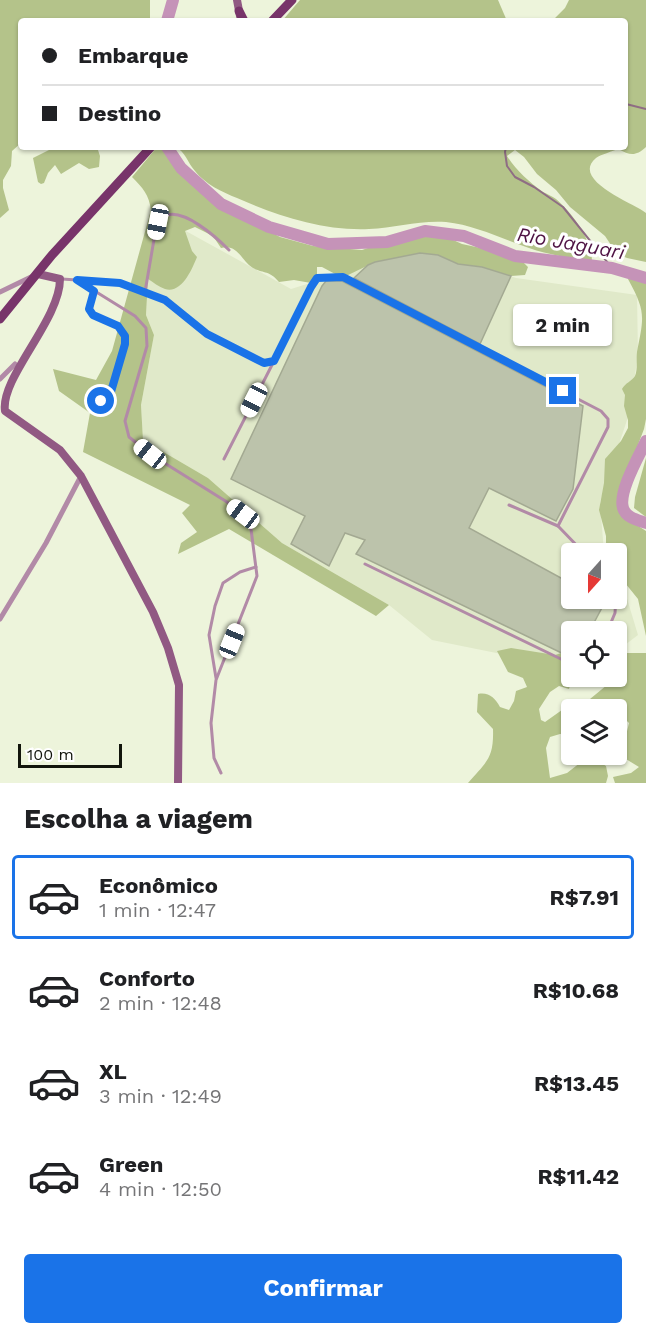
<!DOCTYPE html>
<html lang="pt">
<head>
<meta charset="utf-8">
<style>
	:root { --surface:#fff; --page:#f2f2f2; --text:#202124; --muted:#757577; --line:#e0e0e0; --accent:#1a73e8 }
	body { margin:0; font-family:"Work Sans",sans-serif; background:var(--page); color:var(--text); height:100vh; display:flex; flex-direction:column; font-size:22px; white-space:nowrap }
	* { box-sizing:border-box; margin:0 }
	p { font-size:20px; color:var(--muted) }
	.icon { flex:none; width:33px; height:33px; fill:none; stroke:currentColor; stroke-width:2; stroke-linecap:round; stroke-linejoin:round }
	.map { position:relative; height:783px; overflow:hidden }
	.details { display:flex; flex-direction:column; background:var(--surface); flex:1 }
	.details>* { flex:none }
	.top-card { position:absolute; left:18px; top:18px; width:610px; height:132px; border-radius:6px; box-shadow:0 2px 4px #0004; display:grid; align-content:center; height:132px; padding:0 24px; background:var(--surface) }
	.needle { width:39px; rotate:201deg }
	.controls { position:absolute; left:561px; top:543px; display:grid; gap:12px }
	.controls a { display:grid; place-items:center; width:66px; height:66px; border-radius:6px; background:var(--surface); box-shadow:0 2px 4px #0004; font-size:30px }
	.scale { position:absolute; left:18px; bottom:15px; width:104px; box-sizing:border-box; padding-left:6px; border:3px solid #12150c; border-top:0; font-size:16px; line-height:21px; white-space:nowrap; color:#12150c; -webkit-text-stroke:4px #fff; paint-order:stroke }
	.end { position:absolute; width:27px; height:27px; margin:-14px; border:8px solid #1a73e8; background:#fff; box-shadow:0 0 0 3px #fff }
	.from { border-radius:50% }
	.bubble { position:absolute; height:42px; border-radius:6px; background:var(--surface); box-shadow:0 2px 4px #0004; font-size:20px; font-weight:700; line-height:42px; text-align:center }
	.car { position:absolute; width:18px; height:36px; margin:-18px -9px; border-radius:8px; box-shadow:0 0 4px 2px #0007; background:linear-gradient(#fff 24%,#345 0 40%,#fff 0 76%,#345 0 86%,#fff 0) }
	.top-card b { display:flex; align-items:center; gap:21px; height:57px; font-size:22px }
	.top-card b+b { border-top:2px solid var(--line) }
	.top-card i { width:15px; height:15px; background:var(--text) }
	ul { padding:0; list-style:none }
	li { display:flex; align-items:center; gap:18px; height:84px; margin:0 12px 9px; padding:0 12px; border:3px solid transparent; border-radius:6px }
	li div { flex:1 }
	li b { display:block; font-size:22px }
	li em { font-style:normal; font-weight:700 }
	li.active { border-color:var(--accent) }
	li>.icon { width:54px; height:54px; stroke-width:1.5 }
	h2 { padding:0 24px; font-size:27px; line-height:72px }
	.button { display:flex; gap:12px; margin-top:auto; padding:12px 24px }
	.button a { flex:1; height:69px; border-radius:6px; background:var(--accent); color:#fff; font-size:24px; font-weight:700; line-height:69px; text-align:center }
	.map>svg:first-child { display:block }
	.built { fill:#e0e9c9 }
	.forest { fill:#b4c38a }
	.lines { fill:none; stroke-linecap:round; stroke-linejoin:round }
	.stream { stroke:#8f6d84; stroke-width:2 }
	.river { stroke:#c593b8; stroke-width:12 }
	.building { fill:#bcc3ab; stroke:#a3a992; stroke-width:1.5 }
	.lane { stroke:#b28aa7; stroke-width:3 }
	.street { stroke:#b28aa7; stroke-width:5 }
	.secondary { stroke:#915983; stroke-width:8 }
	.primary { stroke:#78346a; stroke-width:9 }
	.route { stroke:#1a73e8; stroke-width:8 }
	.labels { text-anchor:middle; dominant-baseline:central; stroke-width:6; stroke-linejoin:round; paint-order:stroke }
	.water-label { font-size:20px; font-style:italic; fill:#4e1243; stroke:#fff }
</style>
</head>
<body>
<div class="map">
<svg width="646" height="783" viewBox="0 0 646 783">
	<rect width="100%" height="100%" fill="#edf4db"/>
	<polygon class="built" points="184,230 291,289 368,265 452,255 516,278 637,295 638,356 628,417 600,502 604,553 572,554 572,598 616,598 617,581 625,592 638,635 617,651 616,632 572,632 571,668 432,640 389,605 282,543 208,478 143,440 141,405 154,335 146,315 149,261"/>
	<g class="forest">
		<polygon points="0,0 150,0 150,21 21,21 21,143 12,151 11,166 3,180 3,188 9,210 0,218"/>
		<polygon points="300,0 498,0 507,21 282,21"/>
		<path d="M569,0h77v147c-11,10 -16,8 -28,2 -7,3 -16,5 -22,9 -26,22 37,45 50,55v49l-19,-4 -10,-4 -12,-18 -35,-29 -14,-17 -19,-16 -13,-17 -9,-7 -8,6c9,14 22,26 36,36 4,2 9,4 13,7 16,14 36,40 36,63 -21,-4 -43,-7 -63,-14 -27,-9 -54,-23 -83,-26 -26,-2 -51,6 -77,7 -46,2 -91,-13 -132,-31 -15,-6 -32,-14 -42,-27 -8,-9 -9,-19 -20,-24h451v-126h-74l13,-13z"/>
		<polygon points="50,147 97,147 100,156 99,167 89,169 79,163 61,174 55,165 48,173 44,183 41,184 38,182 33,158 49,150"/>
		<path d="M157,147h13l-1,4 6,17 36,32 69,37 33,9 49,4 42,-14 27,-6 31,14 51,11 9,6 6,6 -3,8 -14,1 -29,-9 -24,-3 -20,-9 -18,-2 -45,9 -29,14 -9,-1 -15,-8h-5v12l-6,4 -17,-3 -15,2c-10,-12 -15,-8 -26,-14 -12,-7 -15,-25 -32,-20l-8,-12 -18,-9 -10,4 7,20 5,6c-5,12 -15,37 -32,32 -6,-2 -12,-7 -17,-10l-2,36 8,20 -13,70 2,35 65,38 74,65 107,62 -13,11 -147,-87 -51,25 3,-11 16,-11 -15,-19 8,-8 -107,-53 7,-39 -31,-22 -6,-22 43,11 16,-29 39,-141c-2,-15 -8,-22 -19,-33z"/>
		<path d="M641,276l5,2v141l-2,10 -23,60 2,23 6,8 17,11v105l-8,-37 -21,-26 -1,-19 -10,-1v-17l-7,-26 5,-27 1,-24 16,-18 7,-13v-8l-4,-14 1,-11 -3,-6c3,-6 10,-8 13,-13 3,-7 1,-17 2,-24 7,-36 9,-40 -9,-73z"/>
		<polygon points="646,458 646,517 634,508 635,497"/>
		<path d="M511,648l44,7 16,-5 1,26 21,1 -21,2 -3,10 -10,-3 -9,6 -11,17 2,11 4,2 24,-17 11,-4 10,-2 17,-14 -2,-8 11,-1 1,-23h29v130h-31l-2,-6 18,-4 8,-6 -18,-11 8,-33 -7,-7h-5l-1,-6h-44l-1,25 -11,-1 -10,3 -4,11 4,30 17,-5 18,-14 11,1 10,6 2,10 -2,7h-138c18,-21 26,-24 25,-54l-16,-17 1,-18c11,-2 17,4 22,13l9,3 5,-9 2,-10 11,-4 -4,-9 -15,-6 -11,-21z"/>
	</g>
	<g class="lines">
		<g class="stream">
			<polyline points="626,104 646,109"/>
			<polyline points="506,147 505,152 507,166 515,177 534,187 563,207 612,268"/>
		</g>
		<g class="river">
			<polyline points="167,21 173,0"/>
			<polyline points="167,147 181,168 221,204 269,227 328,244 387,242 425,231 464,236 515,256 612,268 646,278"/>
			<path d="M646,441c-7,15 -28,51 -23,67 3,10 15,12 23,15"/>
		</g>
	</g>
	<g class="building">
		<polygon points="420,253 438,255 458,264 482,267 511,276 480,344 354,278 368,265 375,262"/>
		<polygon points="326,281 342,281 583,406 573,489 556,521 489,488 469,528 572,584 572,598 599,598 605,602 589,632 572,632 572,658 356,554 365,540 345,533 329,566 291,544 305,516 231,479 322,286"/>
	</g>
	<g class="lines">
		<g class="lane">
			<polyline points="62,279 120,283 165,300 207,334 264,363 274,361 224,459"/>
			<polyline points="77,280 135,316 146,328 147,346 125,421 129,437 150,454 227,502 243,514 251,529 257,576 216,680 211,723 214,758 221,773"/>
			<polyline points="94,291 89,309 93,315 118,326 125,336 125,344 110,395 106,401 101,401"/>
			<path d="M145,292l12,-70c3,-2 5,-5 8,-6 18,-9 52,22 64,34"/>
			<polyline points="274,361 311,287 317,278 343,277 601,411 608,419 608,427 558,526"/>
			<polyline points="509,505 558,526 585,554"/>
			<polyline points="365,564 565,661 572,662"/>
			<polyline points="607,632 615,613 616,597"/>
			<polyline points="216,678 209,635 215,606 223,583 240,572 256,567"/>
		</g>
		<g class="street">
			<polyline points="0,292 31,277"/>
			<polyline points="0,379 15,364"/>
			<polyline points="0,619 46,543 81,476"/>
		</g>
		<g class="secondary">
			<polyline points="237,0 240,16"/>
			<path d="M38,274l22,5c0,41 -60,99 -55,132l55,39 21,26 72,136 15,36 11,37 -1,98"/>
		</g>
		<g class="primary">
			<polyline points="239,11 244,21"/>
			<polyline points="272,21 292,0"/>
			<polyline points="0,319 52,255 151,147"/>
		</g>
	</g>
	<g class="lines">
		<polyline class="route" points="101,401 106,401 110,395 125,344 125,336 118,326 93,315 89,309 94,291 77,280 120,283 165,300 207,334 264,363 274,361 311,287 317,278 343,277 563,391"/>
	</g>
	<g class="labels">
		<g class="water-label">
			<text transform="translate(571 243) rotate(10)">Rio Jaguari</text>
		</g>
	</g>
</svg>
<div class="controls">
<a><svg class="needle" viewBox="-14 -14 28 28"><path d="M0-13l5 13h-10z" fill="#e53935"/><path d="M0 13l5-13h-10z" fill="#757577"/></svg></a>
<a><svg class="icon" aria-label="locate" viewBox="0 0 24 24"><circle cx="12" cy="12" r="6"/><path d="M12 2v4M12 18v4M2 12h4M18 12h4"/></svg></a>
<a><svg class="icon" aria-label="layers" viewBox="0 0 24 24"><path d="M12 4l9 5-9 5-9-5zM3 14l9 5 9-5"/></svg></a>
</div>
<div class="scale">100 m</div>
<i class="end from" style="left:101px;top:401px"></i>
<i class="end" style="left:563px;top:391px"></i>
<div class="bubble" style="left:513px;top:304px;width:99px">2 min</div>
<i class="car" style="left:158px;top:222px;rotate:191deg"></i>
<i class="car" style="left:254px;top:400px;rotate:207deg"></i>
<i class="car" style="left:150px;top:454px;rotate:308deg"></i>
<i class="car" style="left:243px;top:514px;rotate:307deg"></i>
<i class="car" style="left:232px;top:641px;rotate:22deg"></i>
<div class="top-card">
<b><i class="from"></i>Embarque</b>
<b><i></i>Destino</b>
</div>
</div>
<section class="details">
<h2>Escolha a viagem</h2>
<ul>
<li class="active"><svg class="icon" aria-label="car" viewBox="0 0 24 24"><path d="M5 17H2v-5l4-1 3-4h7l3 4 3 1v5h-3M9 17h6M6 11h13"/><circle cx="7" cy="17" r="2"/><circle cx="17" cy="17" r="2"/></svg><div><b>Econômico</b><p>1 min · 12:47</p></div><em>R$7.91</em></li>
<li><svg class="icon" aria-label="car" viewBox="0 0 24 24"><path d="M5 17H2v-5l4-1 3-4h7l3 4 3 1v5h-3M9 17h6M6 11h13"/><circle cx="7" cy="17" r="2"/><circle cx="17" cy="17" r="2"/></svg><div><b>Conforto</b><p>2 min · 12:48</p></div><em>R$10.68</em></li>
<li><svg class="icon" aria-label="car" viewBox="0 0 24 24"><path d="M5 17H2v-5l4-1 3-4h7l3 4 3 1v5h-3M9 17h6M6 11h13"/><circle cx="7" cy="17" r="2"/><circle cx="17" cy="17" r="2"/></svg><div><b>XL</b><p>3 min · 12:49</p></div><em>R$13.45</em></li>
<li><svg class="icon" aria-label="car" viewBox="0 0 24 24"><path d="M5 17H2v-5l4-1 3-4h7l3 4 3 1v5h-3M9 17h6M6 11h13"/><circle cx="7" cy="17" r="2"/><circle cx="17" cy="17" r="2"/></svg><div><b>Green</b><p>4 min · 12:50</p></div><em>R$11.42</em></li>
</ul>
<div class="button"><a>Confirmar</a></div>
</section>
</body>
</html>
